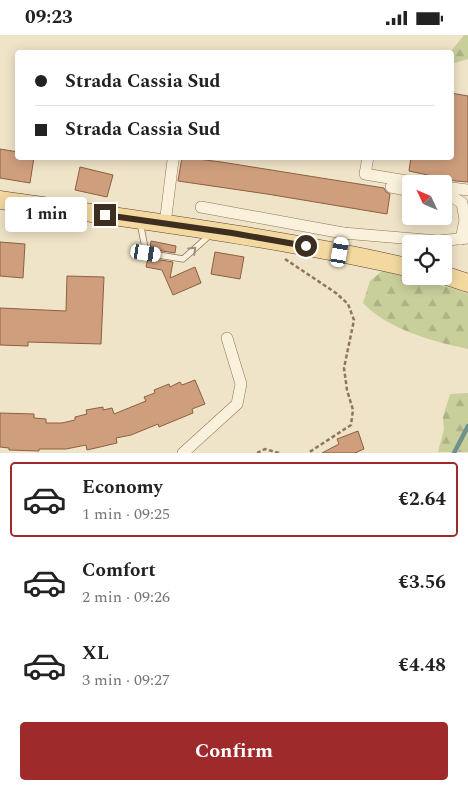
<!DOCTYPE html>
<html lang="en">
<head>
<meta charset="utf-8">
<style>
	:root { --surface:#fff; --page:#f6f6f6; --text:#222; --muted:#767676; --line:#e0e0e0; --accent:#9e2a2b }
	body { margin:0; font-family:Spectral,serif; background:var(--page); color:var(--text); height:100vh; display:flex; flex-direction:column; font-size:19px; white-space:nowrap }
	* { box-sizing:border-box; margin:0 }
	p { font-size:16px; color:var(--muted) }
	.icon { flex:none; width:28px; height:28px; fill:none; stroke:currentColor; stroke-width:2; stroke-linecap:round; stroke-linejoin:round }
	.map { position:relative; height:418px; overflow:hidden }
	.side { display:flex; flex-direction:column; background:var(--surface); flex:1 }
	.side>* { flex:none }
	.hud { position:absolute; left:15px; top:15px; width:439px; height:110px; border-radius:5px; box-shadow:0 2px 12px #0003; display:grid; align-content:center; height:110px; padding:0 20px; background:var(--surface) }
	.needle { width:32px; rotate:314deg }
	.controls { position:absolute; left:402px; top:140px; display:grid; gap:10px }
	.controls a { display:grid; place-items:center; width:50px; height:50px; border-radius:5px; background:var(--surface); box-shadow:0 2px 12px #0003; font-size:25px }
	.end { position:absolute; width:22px; height:22px; margin:-11px; border:6px solid #3d2e20; background:#fff; box-shadow:0 0 0 2px #fff }
	.from { border-radius:50% }
	.bubble { position:absolute; height:35px; border-radius:5px; background:var(--surface); box-shadow:0 2px 12px #0003; font-size:16px; font-weight:700; line-height:35px; text-align:center }
	.car { position:absolute; width:15px; height:30px; margin:-15px -8px; border-radius:6px; box-shadow:0 0 4px 1px #0007; background:linear-gradient(#fff 24%,#345 0 40%,#fff 0 76%,#345 0 86%,#fff 0) }
	.hud b { display:flex; align-items:center; gap:18px; height:48px; font-size:19px }
	.hud b+b { border-top:1px solid var(--line) }
	.hud i { width:12px; height:12px; background:var(--text) }
	ul { padding:9px 0 0; list-style:none }
	li { display:flex; align-items:center; gap:15px; height:75px; margin:0 10px 8px; padding:0 10px; border:2px solid transparent; border-radius:5px }
	li div { flex:1 }
	li b { display:block; font-size:19px }
	li em { font-style:normal; font-weight:700 }
	li.current { border-color:var(--accent) }
	li>.icon { width:45px; height:45px; stroke-width:1.5 }
	.primary-button { display:flex; gap:10px; margin-top:auto; padding:10px 20px }
	.primary-button a { flex:1; height:58px; border-radius:5px; background:var(--accent); color:#fff; font-size:20px; font-weight:700; line-height:58px; text-align:center }
	.status { display:flex; justify-content:space-between; align-items:center; height:35px; padding:0 25px; background:var(--surface); direction:ltr }
	.status svg { height:14px; fill:currentColor }
	.map>svg:first-child { display:block }
	.forest { fill:url(#forest-firs) }
	.lines { fill:none; stroke-linecap:round; stroke-linejoin:round }
	.stream { stroke:#6f938a; stroke-width:4.5 }
	.building { fill:#cf9f7d; stroke:#8d5f41 }
	.lane-casing { stroke:#8d765c; stroke-width:7 }
	.street-casing { stroke:#8d765c; stroke-width:12 }
	.primary-casing { stroke:#5b4430; stroke-width:19 }
	.path { stroke:#8d765c; stroke-width:2.5; stroke-dasharray:4 2.5; stroke-linecap:butt }
	.lane { stroke:#faf1dc; stroke-width:5.5 }
	.street { stroke:#faf1dc; stroke-width:11 }
	.primary { stroke:#f3d9a0; stroke-width:18 }
	.oneway { stroke:#9c907e }
	.route { stroke:#3d2e20; stroke-width:6 }
</style>
</head>
<body>
<div class="status"><b>09:23</b><svg viewBox="0 0 49 12"><path d="M0 12V9h3v3zM5 12V6h3v6zM10 12V3h3v9zM15 12V0h3v12zM26 1h20v11H26zM47 4h2v5h-2z"/></svg></div>
<div class="map">
<svg width="468" height="418" viewBox="0 0 468 418">
	<defs>
		<pattern id="forest-firs" width="22" height="20" patternUnits="userSpaceOnUse" patternTransform="scale(1.25)"><rect width="22" height="20" fill="#c9cf9b"/><path d="M5 1l3.5 6h-7zM16 11l3.5 6h-7z" fill="#aeb285"/></pattern>
	</defs>
	<rect width="100%" height="100%" fill="#f0e4c8"/>
	<g class="forest">
		<polygon points="464,0 468,0 468,24 451,29 452,15"/>
		<path d="M382,236l73,18 13,5v55c-34,-7 -81,-20 -105,-46l7,-22z"/>
		<polygon points="468,358 468,417 438,417 444,394 443,382 450,359"/>
	</g>
	<g class="lines">
		<polyline class="stream" points="454,418 468,391"/>
	</g>
	<g class="building">
		<polygon points="451,58 468,61 468,147 445,145 438,147 432,146 428,140 409,136 411,122 451,122"/>
		<polygon points="0,114 18,117 18,122 34,122 30,148 0,143"/>
		<polygon points="182,122 221,127 384,153 386,157 390,159 387,179 267,159 178,146"/>
		<polygon points="80,132 113,140 107,162 75,155"/>
		<polygon points="151,206 176,211 175,218 150,214"/>
		<polygon points="0,207 25,209 23,243 0,241"/>
		<polygon points="215,217 244,222 240,244 211,239"/>
		<polygon points="148,223 173,227 170,243 195,232 201,248 173,260 162,235 146,232"/>
		<polygon points="67,241 104,242 101,309 28,307 28,311 0,310 0,273 66,276"/>
		<polygon points="195,345 205,369 192,374 193,378 159,392 158,389 131,400 116,403 117,408 87,415 86,410 66,414 39,414 39,416 9,415 9,413 0,412 0,378 34,379 34,383 46,384 46,388 62,388 75,385 75,382 87,379 86,375 103,372 103,375 112,373 114,379 146,366 144,362 155,358 154,355 169,349 170,352 180,347 182,350"/>
		<polygon points="358,396 364,414 355,418 322,418 339,409 337,404"/>
	</g>
	<g class="lines">
		<defs>
			<polyline id="lane" points="140,187 146,218 183,224 211,199"/>
			<g id="street">
				<polyline points="368,122 365,139 425,149"/>
				<polyline points="391,152 411,156"/>
				<polyline points="444,152 468,155"/>
				<polyline points="444,162 454,163 462,168 465,185 461,204"/>
				<polyline points="201,172 343,198"/>
				<polyline points="165,189 173,125 174,122"/>
				<polyline points="340,217 343,198 438,206 468,203"/>
				<polyline points="183,418 237,369 241,349 227,303"/>
			</g>
			<g id="primary">
				<path d="M0,165c138,20 276,37 411,68"/>
				<polyline points="444,240 468,248"/>
			</g>
		</defs>
		<use href="#lane" class="lane-casing"/>
		<use href="#street" class="street-casing"/>
		<use href="#primary" class="primary-casing"/>
		<g class="path">
			<polyline points="285,224 336,258 348,269 354,285 344,333 347,355 353,375 351,390 308,418"/>
			<polyline points="257,418 265,414 279,418"/>
		</g>
		<use href="#lane" class="lane"/>
		<use href="#street" class="street"/>
		<use href="#primary" class="primary"/>
	</g>
	<defs><path id="oneway-chevron" d="M-2-3.5L2.5 0L-2 3.5" fill="none" stroke-width="1.6" stroke-linecap="round" stroke-linejoin="round" transform="scale(1.25)"/></defs>
	<use class="oneway" href="#oneway-chevron" transform="translate(193 215) rotate(-43)"/>
	<g class="lines">
		<polyline class="route" points="105,180 232,198 306,211"/>
	</g>
</svg>
<div class="controls">
<a><svg class="needle" viewBox="-14 -14 28 28"><path d="M0-13l5 13h-10z" fill="#e53935"/><path d="M0 13l5-13h-10z" fill="#767676"/></svg></a>
<a><svg class="icon" aria-label="locate" viewBox="0 0 24 24"><circle cx="12" cy="12" r="6"/><path d="M12 2v4M12 18v4M2 12h4M18 12h4"/></svg></a>
</div>
<i class="end from" style="left:306px;top:211px"></i>
<i class="end" style="left:105px;top:180px"></i>
<div class="bubble" style="left:5px;top:162px;width:82px">1 min</div>
<i class="car" style="left:340px;top:217px;rotate:10deg"></i>
<i class="car" style="left:146px;top:218px;rotate:99deg"></i>
<div class="hud">
<b><i class="from"></i>Strada Cassia Sud</b>
<b><i></i>Strada Cassia Sud</b>
</div>
</div>
<section class="side">
<ul>
<li class="current"><svg class="icon" aria-label="car" viewBox="0 0 24 24"><path d="M5 17H2v-5l4-1 3-4h7l3 4 3 1v5h-3M9 17h6M6 11h13"/><circle cx="7" cy="17" r="2"/><circle cx="17" cy="17" r="2"/></svg><div><b>Economy</b><p>1 min · 09:25</p></div><em>€2.64</em></li>
<li><svg class="icon" aria-label="car" viewBox="0 0 24 24"><path d="M5 17H2v-5l4-1 3-4h7l3 4 3 1v5h-3M9 17h6M6 11h13"/><circle cx="7" cy="17" r="2"/><circle cx="17" cy="17" r="2"/></svg><div><b>Comfort</b><p>2 min · 09:26</p></div><em>€3.56</em></li>
<li><svg class="icon" aria-label="car" viewBox="0 0 24 24"><path d="M5 17H2v-5l4-1 3-4h7l3 4 3 1v5h-3M9 17h6M6 11h13"/><circle cx="7" cy="17" r="2"/><circle cx="17" cy="17" r="2"/></svg><div><b>XL</b><p>3 min · 09:27</p></div><em>€4.48</em></li>
</ul>
<div class="primary-button"><a>Confirm</a></div>
</section>
</body>
</html>
